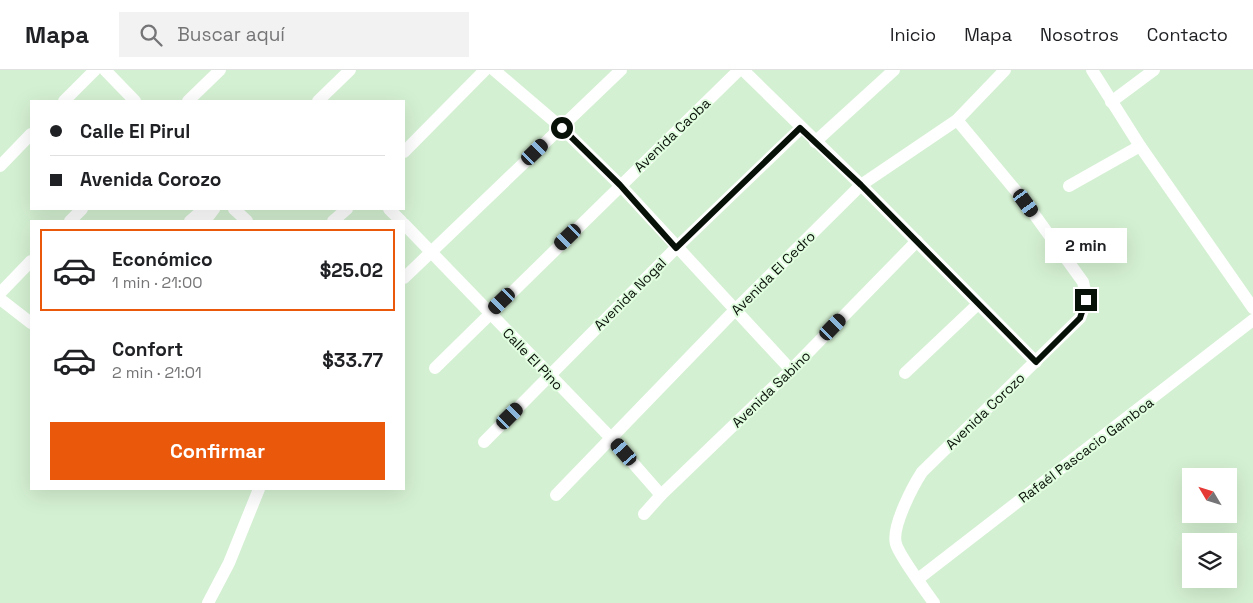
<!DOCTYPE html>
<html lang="es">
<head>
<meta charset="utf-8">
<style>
	:root { --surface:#fff; --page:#f2f2f2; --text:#202124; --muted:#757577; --line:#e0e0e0; --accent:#ea580c }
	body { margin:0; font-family:"Space Grotesk",sans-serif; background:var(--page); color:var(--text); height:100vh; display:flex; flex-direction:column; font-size:19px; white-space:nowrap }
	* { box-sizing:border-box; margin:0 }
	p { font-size:16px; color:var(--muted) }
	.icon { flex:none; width:28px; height:28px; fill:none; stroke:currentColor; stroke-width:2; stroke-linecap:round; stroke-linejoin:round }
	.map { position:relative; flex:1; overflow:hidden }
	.drawer { position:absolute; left:30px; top:150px; width:375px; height:270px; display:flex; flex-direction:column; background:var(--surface); border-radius:0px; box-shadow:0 5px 20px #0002 }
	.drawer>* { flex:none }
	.hud { position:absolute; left:30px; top:30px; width:375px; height:110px; border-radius:0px; box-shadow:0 5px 20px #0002; display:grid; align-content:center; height:110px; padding:0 20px; background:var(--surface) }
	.needle { width:32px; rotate:308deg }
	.fabs { position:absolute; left:1182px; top:398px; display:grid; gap:10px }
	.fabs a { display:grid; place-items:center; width:55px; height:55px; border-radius:0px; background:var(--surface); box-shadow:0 5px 20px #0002; font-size:25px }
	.end { position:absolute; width:22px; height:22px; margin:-11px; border:6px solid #081108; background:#fff; box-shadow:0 0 0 2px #fff }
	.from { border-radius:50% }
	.bubble { position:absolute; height:35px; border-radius:0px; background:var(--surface); box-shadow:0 5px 20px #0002; font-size:16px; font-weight:700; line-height:35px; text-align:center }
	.car { position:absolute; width:15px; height:30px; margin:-15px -8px; border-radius:6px; box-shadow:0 0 4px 1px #0007; background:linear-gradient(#222 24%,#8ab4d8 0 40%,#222 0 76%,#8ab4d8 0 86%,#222 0) }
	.hud b { display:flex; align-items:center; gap:18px; height:48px; font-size:19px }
	.hud b+b { border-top:1px solid var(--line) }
	.hud i { width:12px; height:12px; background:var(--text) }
	ul { padding:9px 0 0; list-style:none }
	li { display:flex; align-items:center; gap:15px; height:82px; margin:0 10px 8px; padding:0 10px; border:2px solid transparent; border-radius:0px }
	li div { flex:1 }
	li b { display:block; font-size:19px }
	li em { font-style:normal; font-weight:700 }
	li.current { border-color:var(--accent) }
	li>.icon { width:45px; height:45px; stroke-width:1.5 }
	.button { display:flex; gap:10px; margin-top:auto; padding:10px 20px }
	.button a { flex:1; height:58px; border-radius:0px; background:var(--accent); color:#fff; font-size:20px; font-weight:700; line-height:58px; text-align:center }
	header { display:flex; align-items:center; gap:30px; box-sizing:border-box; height:70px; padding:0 25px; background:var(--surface); border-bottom:1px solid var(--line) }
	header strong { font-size:24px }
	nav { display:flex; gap:28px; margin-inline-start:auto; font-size:18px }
	.search { width:350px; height:45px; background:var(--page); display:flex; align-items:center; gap:12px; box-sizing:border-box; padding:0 18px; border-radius:0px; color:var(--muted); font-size:19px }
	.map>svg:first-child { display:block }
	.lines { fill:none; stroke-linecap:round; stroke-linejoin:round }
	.minor { stroke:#fff; stroke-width:12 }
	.route { stroke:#081108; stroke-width:6 }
	.labels { text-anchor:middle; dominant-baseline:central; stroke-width:4; stroke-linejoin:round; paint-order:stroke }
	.street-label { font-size:14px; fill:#081108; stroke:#e1fddf }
</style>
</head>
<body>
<header>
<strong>Mapa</strong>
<div class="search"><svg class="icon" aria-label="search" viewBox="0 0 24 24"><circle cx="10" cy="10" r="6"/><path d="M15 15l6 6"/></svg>Buscar aquí</div>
<nav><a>Inicio</a><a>Mapa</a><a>Nosotros</a><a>Contacto</a></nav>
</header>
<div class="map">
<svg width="1253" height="533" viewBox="0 0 1253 533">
	<rect width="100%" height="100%" fill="#d4f0d2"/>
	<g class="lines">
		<g class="minor">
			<polyline points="105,0 135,31"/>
			<polyline points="494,0 562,58 620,115 791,300"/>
			<polyline points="743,0 861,115 1036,292"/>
			<polyline points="1092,0 1140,76 1253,238"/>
			<polyline points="64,31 95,0"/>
			<polyline points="188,31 220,0"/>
			<polyline points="318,31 350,0"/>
			<polyline points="1111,32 1154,0"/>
			<polyline points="815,72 894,0"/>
			<polyline points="404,82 485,0"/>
			<polyline points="0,96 31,64"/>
			<polyline points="1069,116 1140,76"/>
			<polyline points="234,139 247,151"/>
			<polyline points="389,139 401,151"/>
			<polyline points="70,151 82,139"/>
			<polyline points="190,151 204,139"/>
			<polyline points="205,151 214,139"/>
			<polyline points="333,151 347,139"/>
			<polyline points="404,154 611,368 661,425"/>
			<polyline points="404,208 621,0"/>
			<polyline points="0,223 31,191"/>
			<polyline points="0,229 31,253"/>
			<polyline points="435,298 739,0"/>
			<polyline points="905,303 978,234"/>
			<polyline points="484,372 676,178 801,58"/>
			<polyline points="556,425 735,240 861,115 957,50 1005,0"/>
			<polyline points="644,444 661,425 791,300 917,171"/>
			<polyline points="918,509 1253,250"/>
			<polyline points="208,533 229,493 259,419"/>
			<path d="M934,533c-9,-13 -34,-46 -38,-59 -5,-17 17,-58 26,-72l158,-154 7,-18 -4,-18 -57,-79 -69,-83"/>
		</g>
	</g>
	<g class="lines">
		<polyline class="route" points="562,58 620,115 676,178 800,58 861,115 1036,292 1080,248 1086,230"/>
	</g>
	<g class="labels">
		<g class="street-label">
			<text transform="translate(672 65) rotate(-44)">Avenida Caoba</text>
			<text transform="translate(773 203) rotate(-45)">Avenida El Cedro</text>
			<text transform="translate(630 224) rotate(-45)">Avenida Nogal</text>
			<text transform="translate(533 289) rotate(46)">Calle El Pino</text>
			<text transform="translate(771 319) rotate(-44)">Avenida Sabino</text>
			<text transform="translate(985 341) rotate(-44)">Avenida Corozo</text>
			<text transform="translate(1086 380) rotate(-37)">Rafaél Pascacio Gamboa</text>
		</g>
	</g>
</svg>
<div class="fabs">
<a><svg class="needle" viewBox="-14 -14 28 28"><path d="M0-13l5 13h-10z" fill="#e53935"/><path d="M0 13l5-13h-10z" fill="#757577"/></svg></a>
<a><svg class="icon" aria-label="layers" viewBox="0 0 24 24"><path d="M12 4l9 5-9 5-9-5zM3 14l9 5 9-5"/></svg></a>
</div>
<i class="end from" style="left:562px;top:58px"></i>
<i class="end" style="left:1086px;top:230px"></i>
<div class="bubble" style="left:1045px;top:158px;width:82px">2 min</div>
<i class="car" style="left:535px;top:82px;rotate:46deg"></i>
<i class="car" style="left:1026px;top:133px;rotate:144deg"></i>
<i class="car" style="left:568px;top:167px;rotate:226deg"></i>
<i class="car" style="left:502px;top:231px;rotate:226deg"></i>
<i class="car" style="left:833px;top:257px;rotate:44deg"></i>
<i class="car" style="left:510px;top:346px;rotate:45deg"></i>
<i class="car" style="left:624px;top:382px;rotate:319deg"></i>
<div class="hud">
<b><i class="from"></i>Calle El Pirul</b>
<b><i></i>Avenida Corozo</b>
</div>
<section class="drawer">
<ul>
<li class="current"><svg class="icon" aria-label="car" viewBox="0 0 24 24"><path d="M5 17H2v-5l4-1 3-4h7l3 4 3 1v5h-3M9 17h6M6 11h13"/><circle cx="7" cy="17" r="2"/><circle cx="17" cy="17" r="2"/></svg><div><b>Económico</b><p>1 min · 21:00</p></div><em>$25.02</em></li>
<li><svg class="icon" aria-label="car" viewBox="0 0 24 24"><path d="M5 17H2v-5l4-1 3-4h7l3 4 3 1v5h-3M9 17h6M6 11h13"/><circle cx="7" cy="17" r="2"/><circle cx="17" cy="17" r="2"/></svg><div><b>Confort</b><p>2 min · 21:01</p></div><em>$33.77</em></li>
</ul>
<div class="button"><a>Confirmar</a></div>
</section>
</div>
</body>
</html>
